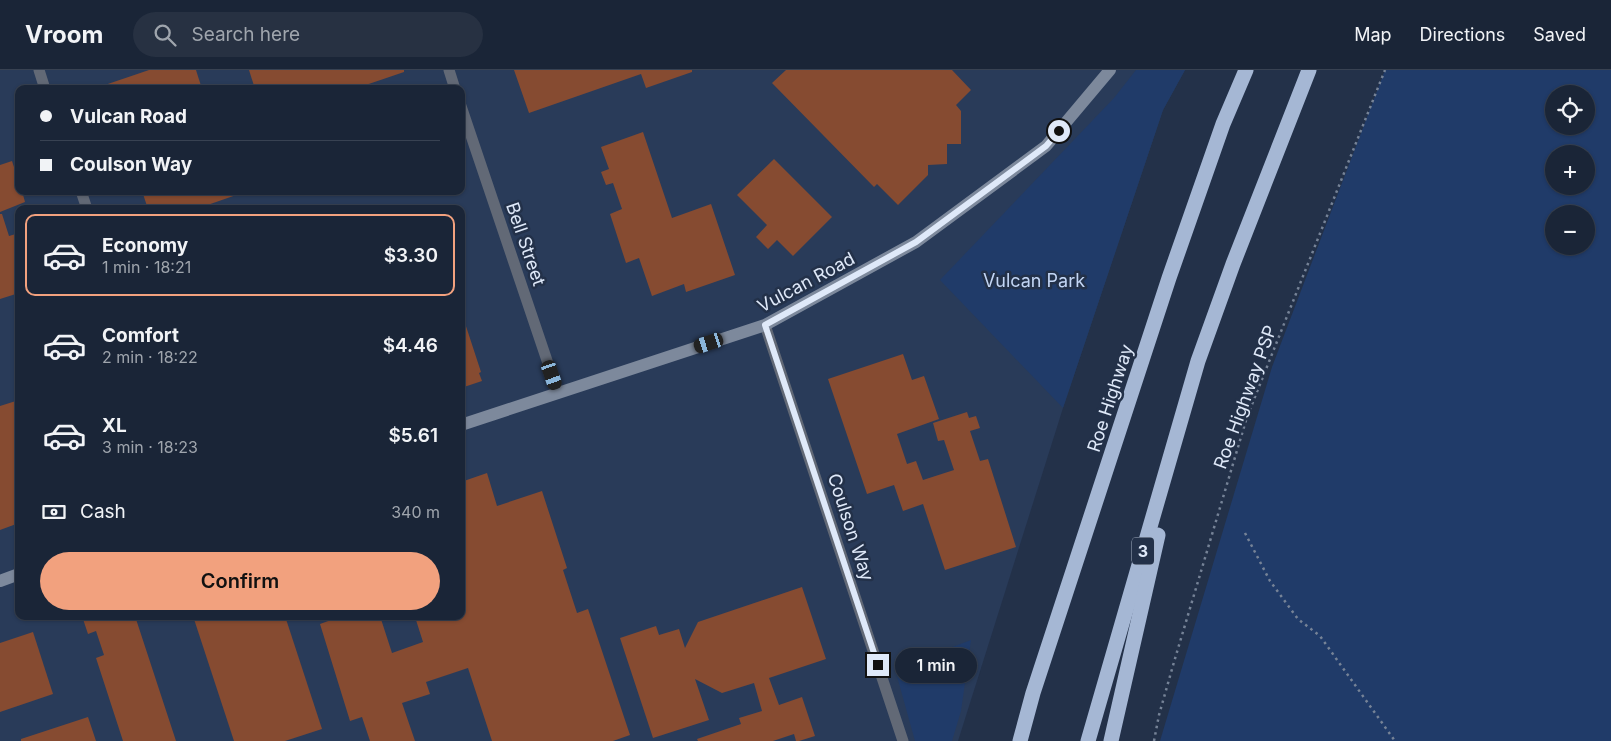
<!DOCTYPE html>
<html lang="en">
<head>
<meta charset="utf-8">
<style>
	:root { --surface:#1a2537; --page:#273142; --text:#f1f3f6; --muted:#9fa5ad; --line:#384252; --accent:#f2a17e }
	body { margin:0; font-family:Inter,sans-serif; background:var(--page); color:var(--text); height:100vh; display:flex; flex-direction:column; font-size:19px; white-space:nowrap }
	* { box-sizing:border-box; margin:0 }
	p { font-size:16px; color:var(--muted) }
	.icon { flex:none; width:28px; height:28px; fill:none; stroke:currentColor; stroke-width:2; stroke-linecap:round; stroke-linejoin:round }
	.map { position:relative; flex:1; overflow:hidden }
	.side { position:absolute; left:15px; top:135px; width:450px; height:415px; display:flex; flex-direction:column; background:var(--surface); border-radius:10px; box-shadow:0 1px 4px #0004,0 0 0 1px var(--line) }
	.side>* { flex:none }
	.guide { position:absolute; left:15px; top:15px; width:450px; height:110px; border-radius:10px; box-shadow:0 1px 4px #0004,0 0 0 1px var(--line); display:grid; align-content:center; height:110px; padding:0 25px; background:var(--surface) }
	.buttons { position:absolute; left:1545px; top:15px; display:grid; gap:10px }
	.buttons a { display:grid; place-items:center; width:50px; height:50px; border-radius:50%; background:var(--surface); box-shadow:0 1px 4px #0004,0 0 0 1px var(--line); font-size:25px }
	.end { position:absolute; width:22px; height:22px; margin:-11px; border:6px solid #dfe9f9; background:#111; box-shadow:0 0 0 2px #111 }
	.from { border-radius:50% }
	.bubble { position:absolute; height:35px; border-radius:18px; background:var(--surface); box-shadow:0 1px 4px #0004,0 0 0 1px var(--line); font-size:16px; font-weight:600; line-height:35px; text-align:center }
	.car { position:absolute; width:15px; height:30px; margin:-15px -8px; border-radius:6px; box-shadow:0 0 4px 1px #0007; background:linear-gradient(#222 24%,#8ab4d8 0 40%,#222 0 76%,#8ab4d8 0 86%,#222 0) }
	.guide b { display:flex; align-items:center; gap:18px; height:48px; font-size:19px }
	.guide b+b { border-top:1px solid var(--line) }
	.guide i { width:12px; height:12px; background:var(--text) }
	ul { padding:9px 0 0; list-style:none }
	li { display:flex; align-items:center; gap:15px; height:82px; margin:0 10px 8px; padding:0 15px; border:2px solid transparent; border-radius:10px }
	li div { flex:1 }
	li b { display:block; font-size:19px }
	li em { font-style:normal; font-weight:600 }
	li.current { border-color:var(--accent) }
	li>.icon { width:45px; height:45px; stroke-width:1.5 }
	.pay { display:flex; align-items:center; gap:12px; height:55px; padding:0 25px; font-size:19px }
	.pay p { margin-inline-start:auto }
	.primary-button { display:flex; gap:10px; margin-top:auto; padding:10px 25px }
	.primary-button a { flex:1; height:58px; border-radius:30px; background:var(--accent); color:#111; font-size:20px; font-weight:600; line-height:58px; text-align:center }
	header { display:flex; align-items:center; gap:30px; box-sizing:border-box; height:70px; padding:0 25px; background:var(--surface); border-bottom:1px solid var(--line) }
	header strong { font-size:24px }
	nav { display:flex; gap:28px; margin-inline-start:auto; font-size:18px }
	.search { width:350px; height:45px; background:var(--page); display:flex; align-items:center; gap:12px; box-sizing:border-box; padding:0 18px; border-radius:28px; color:var(--muted); font-size:19px }
	.map>svg:first-child { display:block }
	.built { fill:#293b59; fill-rule:evenodd }
	.green { fill:#203b69; fill-rule:evenodd }
	.building { fill:#864b31 }
	.lines { fill:none; stroke-linecap:round; stroke-linejoin:round }
	.path { stroke:#768397; stroke-width:2.5; stroke-dasharray:2.5 4; stroke-linecap:butt }
	.street { stroke:#626976; stroke-width:11 }
	.secondary { stroke:#7d899c; stroke-width:12 }
	.highway { stroke:#a5b7d4; stroke-width:15 }
	.route { stroke:#dfe9f9; stroke-width:6 }
	.labels { text-anchor:middle; dominant-baseline:central; stroke-width:5; stroke-linejoin:round; paint-order:stroke }
	.shield { fill:#233149; stroke:#a7b2c4; stroke-width:1 }
	.shield-label { font-size:16px; font-weight:bold; fill:#dfe9f9 }
	.street-label { font-size:18px; fill:#dfe9f9; stroke:#233149 }
	.park-label { font-size:18px; fill:#c3d6f5; stroke:#233149 }
</style>
</head>
<body>
<header>
<strong>Vroom</strong>
<div class="search"><svg class="icon" aria-label="search" viewBox="0 0 24 24"><circle cx="10" cy="10" r="6"/><path d="M15 15l6 6"/></svg>Search here</div>
<nav><a>Map</a><a>Directions</a><a>Saved</a></nav>
</header>
<div class="map">
<svg width="1611" height="671" viewBox="0 0 1611 671">
	<rect width="100%" height="100%" fill="#233149"/>
	<path class="built" d="M0,0h1185l-22,40 -100,298 -105,333h-958zM19,19h442v102h-442zM19,139h442v407h-442z"/>
	<g class="green">
		<polygon points="1136,0 1185,0 1163,40 1063,338 940,210 1114,28"/>
		<path d="M1385,0h226v671h-451l112,-374zM1554,24h32v32h-32zM1554,84h32v32h-32zM1554,144h32v32h-32z"/>
		<polygon points="971,570 961,641 952,671 915,671 895,599"/>
	</g>
	<g class="building">
		<polygon points="149,0 196,0 202,19 100,19 99,17"/>
		<polygon points="249,0 404,0 404,2 354,19 255,19"/>
		<polygon points="514,0 692,0 692,2 646,18 641,4 529,43"/>
		<polygon points="786,0 952,0 971,20 956,35 961,41 961,74 947,74 947,94 928,95 928,105 898,135 877,114 874,117 772,13"/>
		<polygon points="643,62 672,148 711,134 735,205 686,222 684,214 652,226 639,188 626,193 610,144 622,139 613,113 606,115 601,102 609,99 601,77"/>
		<polygon points="774,89 832,147 793,186 777,170 768,179 756,167 767,155 737,125"/>
		<polygon points="12,91 19,112 19,121 22,121 25,132 0,142 0,95"/>
		<polygon points="142,121 241,121 242,123 196,139 148,139"/>
		<polygon points="0,144 2,144 9,166 19,163 19,223 0,229"/>
		<polygon points="463,247 481,302 479,303 482,311 461,318 461,248"/>
		<polygon points="903,284 912,310 924,306 939,349 897,364 907,394 916,391 923,410 954,400 944,370 938,371 933,353 967,342 969,348 976,346 980,358 970,361 980,391 988,389 1016,477 945,500 923,434 903,441 894,415 867,424 828,309"/>
		<polygon points="19,330 19,453 0,460 0,336"/>
		<polygon points="487,403 497,436 542,421 567,498 563,500 577,543 588,539 630,665 613,671 492,671 468,598 426,612 430,624 402,633 415,671 370,671 362,647 350,651 320,554 342,546 380,546 392,583 423,572 416,550 426,546 461,546 461,412"/>
		<polygon points="802,517 826,589 769,608 779,635 802,627 815,666 799,671 796,671 794,664 773,671 698,671 697,669 741,654 739,648 762,641 754,613 722,623 695,609 709,650 653,668 620,568 656,556 659,565 679,559 685,578 698,552"/>
		<polygon points="82,546 135,546 176,671 123,671 96,588 104,585 96,561 88,564"/>
		<polygon points="193,546 285,546 322,659 285,671 234,671"/>
		<polygon points="33,562 53,624 0,642 0,573"/>
		<polygon points="88,647 96,671 21,671 21,669"/>
	</g>
	<g class="lines">
		<g class="path">
			<polyline points="1245,463 1270,511 1298,549 1320,566 1395,671"/>
			<polyline points="1154,671 1159,645 1174,592 1247,347 1385,0"/>
		</g>
		<g class="street">
			<polyline points="39,0 45,19"/>
			<polyline points="449,0 455,19"/>
			<polyline points="461,36 558,323"/>
			<polyline points="81,121 87,139"/>
			<polyline points="765,255 903,671"/>
		</g>
		<g class="secondary">
			<polyline points="461,355 765,255 916,172 1046,76 1110,0"/>
			<polyline points="0,511 19,504"/>
		</g>
		<g class="highway">
			<polyline points="1020,671 1033,623 1169,208 1223,54 1246,0"/>
			<polyline points="1088,671 1198,291 1233,194 1309,0"/>
			<polyline points="1111,671 1158,465"/>
		</g>
	</g>
	<g class="lines">
		<polyline class="route" points="878,595 765,255 916,172 1046,76 1059,61"/>
	</g>
	<g class="labels">
		<rect class="shield" x="1132" y="467.5" width="22" height="27" rx="4"/>
		<g class="shield-label">
			<text x="1143" y="481">3</text>
		</g>
		<g class="street-label">
			<text transform="translate(526 174) rotate(71)">Bell Street</text>
			<text transform="translate(806 212) rotate(-28)">Vulcan Road</text>
			<text transform="translate(1245 327) rotate(-70)">Roe Highway PSP</text>
			<text transform="translate(1110 328) rotate(-72)">Roe Highway</text>
			<text transform="translate(851 457) rotate(72)">Coulson Way</text>
		</g>
		<g class="park-label">
			<text x="1034" y="210">Vulcan Park</text>
		</g>
	</g>
</svg>
<div class="buttons">
<a><svg class="icon" aria-label="locate" viewBox="0 0 24 24"><circle cx="12" cy="12" r="6"/><path d="M12 2v4M12 18v4M2 12h4M18 12h4"/></svg></a>
<a>+</a>
<a>−</a>
</div>
<i class="end from" style="left:1059px;top:61px"></i>
<i class="end" style="left:878px;top:595px"></i>
<div class="bubble" style="left:895px;top:578px;width:82px">1 min</div>
<i class="car" style="left:709px;top:273px;rotate:252deg"></i>
<i class="car" style="left:552px;top:305px;rotate:161deg"></i>
<div class="guide">
<b><i class="from"></i>Vulcan Road</b>
<b><i></i>Coulson Way</b>
</div>
<section class="side">
<ul>
<li class="current"><svg class="icon" aria-label="car" viewBox="0 0 24 24"><path d="M5 17H2v-5l4-1 3-4h7l3 4 3 1v5h-3M9 17h6M6 11h13"/><circle cx="7" cy="17" r="2"/><circle cx="17" cy="17" r="2"/></svg><div><b>Economy</b><p>1 min · 18:21</p></div><em>$3.30</em></li>
<li><svg class="icon" aria-label="car" viewBox="0 0 24 24"><path d="M5 17H2v-5l4-1 3-4h7l3 4 3 1v5h-3M9 17h6M6 11h13"/><circle cx="7" cy="17" r="2"/><circle cx="17" cy="17" r="2"/></svg><div><b>Comfort</b><p>2 min · 18:22</p></div><em>$4.46</em></li>
<li><svg class="icon" aria-label="car" viewBox="0 0 24 24"><path d="M5 17H2v-5l4-1 3-4h7l3 4 3 1v5h-3M9 17h6M6 11h13"/><circle cx="7" cy="17" r="2"/><circle cx="17" cy="17" r="2"/></svg><div><b>XL</b><p>3 min · 18:23</p></div><em>$5.61</em></li>
</ul>
<div class="pay"><svg class="icon" aria-label="cash" viewBox="0 0 24 24"><path d="M3 7h18v10H3z"/><circle cx="12" cy="12" r="2"/></svg>Cash<p>340 m</p></div>
<div class="primary-button"><a>Confirm</a></div>
</section>
</div>
</body>
</html>
